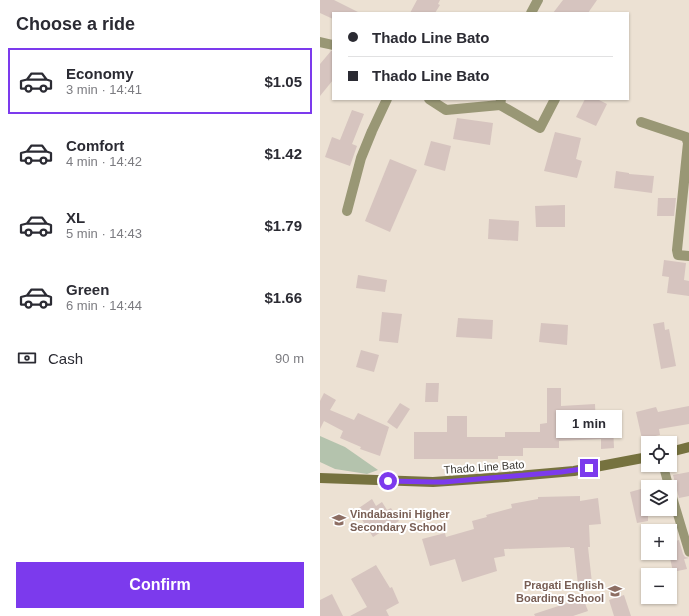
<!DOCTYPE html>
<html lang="en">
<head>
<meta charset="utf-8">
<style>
	:root { --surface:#fff; --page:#f2f2f3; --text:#2b2b33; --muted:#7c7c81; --line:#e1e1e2; --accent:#7c3aed }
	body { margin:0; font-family:Helvetica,sans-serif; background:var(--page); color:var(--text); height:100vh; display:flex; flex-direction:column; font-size:15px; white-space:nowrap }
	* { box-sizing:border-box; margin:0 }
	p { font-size:13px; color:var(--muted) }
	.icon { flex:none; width:22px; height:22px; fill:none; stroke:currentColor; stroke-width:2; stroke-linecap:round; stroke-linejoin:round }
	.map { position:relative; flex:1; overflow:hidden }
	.details { display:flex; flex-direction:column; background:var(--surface); width:320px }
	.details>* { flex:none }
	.top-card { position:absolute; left:12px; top:12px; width:297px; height:88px; border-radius:0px; box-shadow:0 1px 3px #0004; display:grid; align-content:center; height:88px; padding:0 16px; background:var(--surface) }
	.fabs { position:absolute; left:321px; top:436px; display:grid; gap:8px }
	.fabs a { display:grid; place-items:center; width:36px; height:36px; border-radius:0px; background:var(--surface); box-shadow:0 1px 3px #0004; font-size:20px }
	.end { position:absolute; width:18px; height:18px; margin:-9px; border:5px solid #7c3aed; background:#fff; box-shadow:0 0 0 2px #fff }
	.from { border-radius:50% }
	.bubble { position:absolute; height:28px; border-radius:0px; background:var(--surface); box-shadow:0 1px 3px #0004; font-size:13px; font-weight:700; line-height:28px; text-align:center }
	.top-card b { display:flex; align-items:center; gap:14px; height:38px; font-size:15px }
	.top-card b+b { border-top:1px solid var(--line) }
	.top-card i { width:10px; height:10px; background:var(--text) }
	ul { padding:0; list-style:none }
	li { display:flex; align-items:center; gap:12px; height:66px; margin:0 8px 6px; padding:0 8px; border:2px solid transparent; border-radius:0px }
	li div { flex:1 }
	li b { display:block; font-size:15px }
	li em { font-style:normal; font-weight:700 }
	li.current { border-color:var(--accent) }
	li>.icon { width:36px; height:36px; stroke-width:1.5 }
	h2 { padding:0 16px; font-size:18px; line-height:48px }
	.pay { display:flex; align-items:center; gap:10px; height:44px; padding:0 16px; font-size:15px }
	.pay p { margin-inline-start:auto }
	.button { display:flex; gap:8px; margin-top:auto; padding:8px 16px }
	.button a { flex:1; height:46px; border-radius:0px; background:var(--accent); color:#fff; font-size:16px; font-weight:700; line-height:46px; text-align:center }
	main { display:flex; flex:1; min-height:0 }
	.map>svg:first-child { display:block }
	.green { fill:#b4c3ad }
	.building { fill:#d6c4bf }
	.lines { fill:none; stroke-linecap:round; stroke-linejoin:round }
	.lane { stroke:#999775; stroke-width:9 }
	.street { stroke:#999775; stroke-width:10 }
	.secondary { stroke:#76723f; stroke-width:10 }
	.route { stroke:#7c3aed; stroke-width:5 }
	.labels { text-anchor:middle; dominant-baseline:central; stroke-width:4; stroke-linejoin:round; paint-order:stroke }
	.street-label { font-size:11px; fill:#37332d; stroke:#fff }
	.education-label { font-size:11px; font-weight:bold; fill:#785e54; stroke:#fff; text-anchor:start }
</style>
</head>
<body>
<main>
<section class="details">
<h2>Choose a ride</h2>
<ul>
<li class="current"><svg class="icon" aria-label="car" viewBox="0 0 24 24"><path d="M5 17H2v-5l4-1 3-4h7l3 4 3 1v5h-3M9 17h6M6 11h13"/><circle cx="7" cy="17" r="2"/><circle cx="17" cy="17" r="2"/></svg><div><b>Economy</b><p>3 min · 14:41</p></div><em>$1.05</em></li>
<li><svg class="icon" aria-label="car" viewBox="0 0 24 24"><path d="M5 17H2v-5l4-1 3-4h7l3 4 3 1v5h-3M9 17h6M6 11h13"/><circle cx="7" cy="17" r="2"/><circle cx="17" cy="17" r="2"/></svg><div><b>Comfort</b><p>4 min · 14:42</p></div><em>$1.42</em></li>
<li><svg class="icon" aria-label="car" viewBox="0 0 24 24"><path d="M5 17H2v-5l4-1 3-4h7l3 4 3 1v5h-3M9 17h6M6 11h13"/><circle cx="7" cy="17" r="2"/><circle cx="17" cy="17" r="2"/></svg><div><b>XL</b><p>5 min · 14:43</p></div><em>$1.79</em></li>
<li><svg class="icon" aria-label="car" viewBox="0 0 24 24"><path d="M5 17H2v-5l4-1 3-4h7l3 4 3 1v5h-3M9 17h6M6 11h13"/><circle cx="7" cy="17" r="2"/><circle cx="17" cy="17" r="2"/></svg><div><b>Green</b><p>6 min · 14:44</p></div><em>$1.66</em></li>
</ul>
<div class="pay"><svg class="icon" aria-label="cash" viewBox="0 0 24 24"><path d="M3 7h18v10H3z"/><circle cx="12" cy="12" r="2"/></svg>Cash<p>90 m</p></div>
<div class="button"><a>Confirm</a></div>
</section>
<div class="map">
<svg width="369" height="616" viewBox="0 0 369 616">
	<rect width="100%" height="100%" fill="#ece1d3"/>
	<polygon class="green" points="0,436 25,447 58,470 47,474 15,469 0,462"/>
	<g class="building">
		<polygon points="0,0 14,0 40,13 13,13 13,19 0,13"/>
		<polygon points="97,0 120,0 118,4 120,5 115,13 90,13"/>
		<polygon points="243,0 277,0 268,13 233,13"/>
		<polygon points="11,51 13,51 13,80 0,96 0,64"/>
		<polygon points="265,99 277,99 287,104 276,126 256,117"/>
		<polygon points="32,110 44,114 32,144 37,146 30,166 5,157 12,137 20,140"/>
		<polygon points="137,118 173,123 170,145 133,139"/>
		<polygon points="235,132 261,138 256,159 262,161 257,178 224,171"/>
		<polygon points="111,141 131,146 125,171 104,165"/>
		<polygon points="70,159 97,170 70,232 45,221"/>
		<polygon points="296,171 309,173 309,174 334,176 332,193 294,188"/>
		<polygon points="338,198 356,198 354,216 337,216"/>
		<polygon points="245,205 245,227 216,227 215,206"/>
		<polygon points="169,219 199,221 198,241 168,239"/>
		<polygon points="344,260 366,263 364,280 369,281 369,296 347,293 349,277 342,276"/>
		<polygon points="38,275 67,280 65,292 36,288"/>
		<polygon points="62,312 82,314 78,343 59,341"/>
		<polygon points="138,318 173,320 172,339 136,337"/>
		<polygon points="344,322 345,330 349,329 356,366 341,369 333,324"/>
		<polygon points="221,323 248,325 247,345 219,342"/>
		<polygon points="41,350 59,355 54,372 36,367"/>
		<polygon points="106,383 119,383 118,402 105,402"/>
		<polygon points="227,388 241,388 241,406 275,404 276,427 293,426 294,448 281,449 281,439 239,441 239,448 203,448 203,456 178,456 178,459 94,459 94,432 127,432 127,416 147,416 147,437 185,437 185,432 220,432 220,424 227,423"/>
		<polygon points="4,393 16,400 10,410 34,420 38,413 69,427 60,456 40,449 41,447 20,438 23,431 4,421 0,429 0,401"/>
		<polygon points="80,403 90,409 77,429 67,422"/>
		<polygon points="369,406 369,424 339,429 340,435 322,439 316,412 336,407 338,412"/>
		<polygon points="369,472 369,496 359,498 353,475"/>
		<polygon points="328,487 328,521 317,523 310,492"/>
		<polygon points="260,496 260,501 278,498 281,524 269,525 270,547 268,547 272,583 258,585 254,548 250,548 250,547 184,549 185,556 174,558 177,571 142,582 135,559 110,566 102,539 125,533 126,537 154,529 152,521 167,517 166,515 192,508 191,504 218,499 218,497"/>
		<polygon points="52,499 56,506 62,502 67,510 71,508 79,521 53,537 36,510"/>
		<polygon points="359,540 363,554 365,557 369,558 364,559 367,569 353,572 349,553 350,553 350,543"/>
		<polygon points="56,565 70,588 72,587 79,603 66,610 69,616 30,616 47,607 31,579"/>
		<polygon points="12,594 23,616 0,616 0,600"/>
		<polygon points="304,595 311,616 294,616 289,600"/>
		<polygon points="263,598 268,611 253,616 215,616 214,614"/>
	</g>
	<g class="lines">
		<g class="lane">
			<polyline points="343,465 349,487"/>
			<polyline points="350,489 369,552"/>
		</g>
		<g class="street">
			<polyline points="211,13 218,0"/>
			<polyline points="0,42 13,45"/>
			<polyline points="109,99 126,110 180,105 181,99"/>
			<polyline points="180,105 220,128 235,99"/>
			<polyline points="321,122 366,137 368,143 357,250 358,255 369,256"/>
			<polyline points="27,211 41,158 52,131 67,99"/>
		</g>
		<g class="secondary">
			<polyline points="350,452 369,447"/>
			<polyline points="0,478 113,482 186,477 254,471 328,457"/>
		</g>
	</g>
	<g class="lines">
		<polyline class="route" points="68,481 114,482 124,482 241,472 269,468"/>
	</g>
	<defs>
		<symbol id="university-bare" viewBox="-9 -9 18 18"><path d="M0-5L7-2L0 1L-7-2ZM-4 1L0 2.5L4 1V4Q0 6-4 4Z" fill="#8d6e63" stroke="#fff" stroke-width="2.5" paint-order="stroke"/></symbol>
		<symbol id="school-bare" viewBox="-9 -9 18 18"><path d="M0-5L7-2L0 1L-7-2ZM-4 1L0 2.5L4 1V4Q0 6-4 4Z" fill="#8d6e63" stroke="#fff" stroke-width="2.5" paint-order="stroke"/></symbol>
	</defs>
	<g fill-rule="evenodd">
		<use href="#university-bare" x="9" y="510" width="20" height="20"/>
		<use href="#school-bare" x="285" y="581" width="20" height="20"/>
	</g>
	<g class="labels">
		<g class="street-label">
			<text transform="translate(164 467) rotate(-4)">Thado Line Bato</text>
		</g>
		<g class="education-label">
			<text x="30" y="514">Vindabasini Higher<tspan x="30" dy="13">Secondary School</tspan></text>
			<text x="284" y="585" text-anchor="end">Pragati English<tspan x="284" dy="13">Boarding School</tspan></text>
		</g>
	</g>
</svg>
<div class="fabs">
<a><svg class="icon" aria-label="locate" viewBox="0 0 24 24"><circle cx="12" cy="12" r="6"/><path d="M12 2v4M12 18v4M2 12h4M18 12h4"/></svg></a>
<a><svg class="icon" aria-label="layers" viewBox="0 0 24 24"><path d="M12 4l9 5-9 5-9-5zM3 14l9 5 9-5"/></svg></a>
<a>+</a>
<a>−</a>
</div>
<i class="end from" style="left:68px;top:481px"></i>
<i class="end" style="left:269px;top:468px"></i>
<div class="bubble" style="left:236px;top:410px;width:66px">1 min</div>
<div class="top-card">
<b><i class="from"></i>Thado Line Bato</b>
<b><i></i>Thado Line Bato</b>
</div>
</div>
</main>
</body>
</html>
